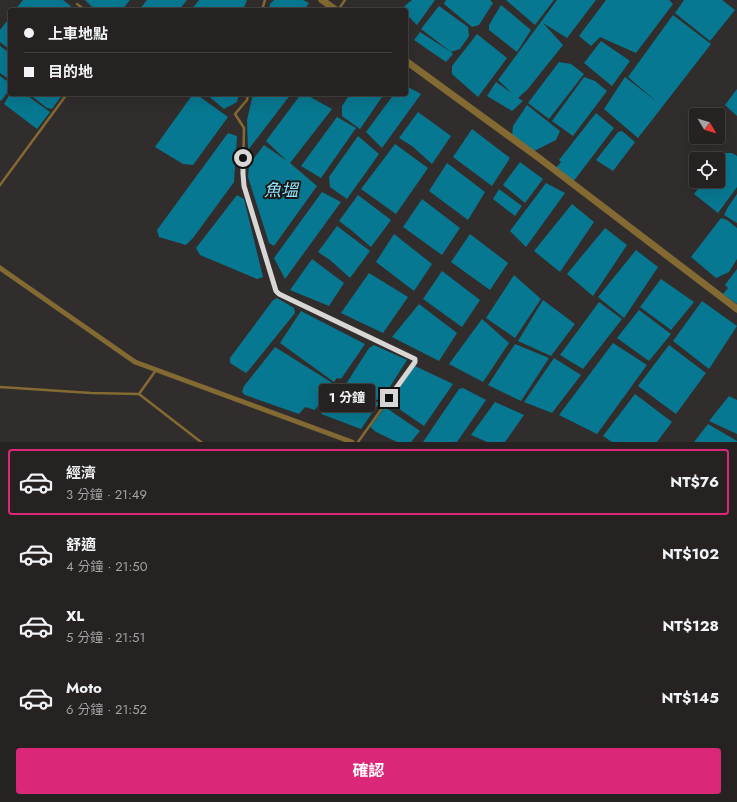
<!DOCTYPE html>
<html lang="zh-TW">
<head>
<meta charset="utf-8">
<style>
	:root { --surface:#252221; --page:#2d2a2a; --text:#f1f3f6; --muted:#a3a4a5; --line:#423f3f; --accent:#db2777 }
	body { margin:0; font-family:Jost,"Noto Sans TC",sans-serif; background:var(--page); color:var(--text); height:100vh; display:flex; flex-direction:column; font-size:15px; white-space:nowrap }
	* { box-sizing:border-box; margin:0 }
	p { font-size:13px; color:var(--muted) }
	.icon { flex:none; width:22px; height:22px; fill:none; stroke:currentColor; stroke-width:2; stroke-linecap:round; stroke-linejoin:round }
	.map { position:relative; height:442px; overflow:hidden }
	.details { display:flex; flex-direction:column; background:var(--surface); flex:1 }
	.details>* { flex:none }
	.banner { position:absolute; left:8px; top:8px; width:400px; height:88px; border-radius:4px; box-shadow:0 4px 16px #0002,0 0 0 1px var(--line); display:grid; align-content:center; height:88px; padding:0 16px; background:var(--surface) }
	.needle { width:26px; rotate:128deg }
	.controls { position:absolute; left:689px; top:108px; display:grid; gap:8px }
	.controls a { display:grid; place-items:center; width:36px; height:36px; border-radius:4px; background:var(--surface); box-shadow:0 4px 16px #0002,0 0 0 1px var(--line); font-size:20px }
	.end { position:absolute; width:18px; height:18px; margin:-9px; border:5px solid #d9d7d6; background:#111; box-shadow:0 0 0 2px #111 }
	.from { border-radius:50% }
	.bubble { position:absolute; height:28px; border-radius:4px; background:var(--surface); box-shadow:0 4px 16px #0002,0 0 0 1px var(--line); font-size:13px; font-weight:700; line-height:28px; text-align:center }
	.banner b { display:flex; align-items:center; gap:14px; height:38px; font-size:15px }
	.banner b+b { border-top:1px solid var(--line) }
	.banner i { width:10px; height:10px; background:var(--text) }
	ul { padding:7px 0 0; list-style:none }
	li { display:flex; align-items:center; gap:12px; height:66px; margin:0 8px 6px; padding:0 8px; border:2px solid transparent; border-radius:4px }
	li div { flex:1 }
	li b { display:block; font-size:15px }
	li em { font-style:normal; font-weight:700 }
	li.active { border-color:var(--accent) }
	li>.icon { width:36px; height:36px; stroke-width:1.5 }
	.button { display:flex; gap:8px; margin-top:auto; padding:8px 16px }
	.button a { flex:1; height:46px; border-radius:4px; background:var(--accent); color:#fff; font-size:16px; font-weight:700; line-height:46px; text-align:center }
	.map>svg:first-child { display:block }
	.water { fill:#077891 }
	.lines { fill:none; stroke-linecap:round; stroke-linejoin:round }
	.service { stroke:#836a33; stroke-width:2.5 }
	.minor { stroke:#836a33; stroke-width:5 }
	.tertiary { stroke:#836a33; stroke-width:7 }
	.route { stroke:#d9d7d6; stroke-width:5 }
	.labels { text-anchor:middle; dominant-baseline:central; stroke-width:4; stroke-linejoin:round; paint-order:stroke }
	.water-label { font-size:17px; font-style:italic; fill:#90e4fe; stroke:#181615 }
</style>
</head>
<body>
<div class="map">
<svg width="737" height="442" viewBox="0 0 737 442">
	<rect width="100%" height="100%" fill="#312d2c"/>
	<g class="water">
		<polygon points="23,0 63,0 71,6 68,10 15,10"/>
		<polygon points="85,0 130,0 122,10 95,10"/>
		<polygon points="147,0 187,0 179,10 139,10"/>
		<polygon points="199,0 247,0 243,10 191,10"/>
		<polygon points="274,0 303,0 309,3 304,10 269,10 270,4"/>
		<polygon points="412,0 435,0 417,25 406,14 406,10 401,9"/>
		<polygon points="446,0 490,0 493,3 479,25 472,27 444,4"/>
		<polygon points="506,0 554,0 535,25"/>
		<polygon points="557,0 596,0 567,38 543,23 563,45 527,90 518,98 523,101 512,111 487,96 496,82 512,93 498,80"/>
		<polygon points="606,0 669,0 673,4 636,53 600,37 591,46 579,36"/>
		<polygon points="684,0 722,0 735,10 710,41 675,13"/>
		<polygon points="501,5 531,30 517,52 489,30 489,25"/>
		<polygon points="439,6 468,27 469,36 460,49 451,52 421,29"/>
		<polygon points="673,15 711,44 638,138 604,109 625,77 657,102 628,77"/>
		<polygon points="10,17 10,50 0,42 0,30"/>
		<polygon points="420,32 451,52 453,54 446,62 414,40"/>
		<polygon points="477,34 507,58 478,97 452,74 452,66"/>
		<polygon points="601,41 630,61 612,86 584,63"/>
		<polygon points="0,46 10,53 10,80 0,73"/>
		<polygon points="559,62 571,64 584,74 549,119 528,103"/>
		<polygon points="0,76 10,83 10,89 1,101 0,100"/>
		<polygon points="584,77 595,81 607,91 573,136 552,121"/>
		<polygon points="406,86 421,94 382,148 366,132 394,94 406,94"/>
		<polygon points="737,89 737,116 725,105"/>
		<polygon points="10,94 25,94 50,112 37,129 4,104"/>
		<polygon points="29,94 63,94 52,109 47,108"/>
		<polygon points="193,94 196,94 228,117 193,165 183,164 155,147"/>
		<polygon points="206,94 239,94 237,102 224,109"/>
		<polygon points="253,94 291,94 248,150 247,120"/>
		<polygon points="301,94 305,94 332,109 290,163 317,186 274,246 269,243 248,177 249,165 264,145 287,161 266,141"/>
		<polygon points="350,94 384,94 360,129 342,116 342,106"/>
		<polygon points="527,105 560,131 556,140 534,151 512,136 513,126"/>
		<polygon points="418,112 451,136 432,164 412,146 399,138"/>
		<polygon points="596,113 614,128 573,182 555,169 561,162 559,160"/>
		<polygon points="337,117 356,128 321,178 301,166"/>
		<polygon points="472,129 510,158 492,186 453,157"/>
		<polygon points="622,131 635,142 613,171 596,160 618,132"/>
		<polygon points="228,133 237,136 234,182 193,238 186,245 159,237 157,230"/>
		<polygon points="358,136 379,154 347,199 330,187 329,177"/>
		<polygon points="395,144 428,168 396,214 361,189"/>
		<polygon points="724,153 732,153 737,156 737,187 718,213 694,194 704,181 718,181 718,162"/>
		<polygon points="520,162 543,179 525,203 503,185"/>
		<polygon points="447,163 485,192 468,220 429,191"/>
		<polygon points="546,183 565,193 526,247 510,231"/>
		<polygon points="499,189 522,206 515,216 493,199"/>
		<polygon points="322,192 341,202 285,279 274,258"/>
		<polygon points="737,194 737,223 724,215 728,207"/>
		<polygon points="237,195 244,199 263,277 257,279 200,255 196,248"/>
		<polygon points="358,195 391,220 371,247 351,230 339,221"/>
		<polygon points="422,199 460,228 442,255 403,227"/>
		<polygon points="572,204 594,222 560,272 534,251"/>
		<polygon points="721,218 727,220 737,228 737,259 729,272 716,278 691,257"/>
		<polygon points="337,226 370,251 350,278 330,260 318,252"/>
		<polygon points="605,228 627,245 593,296 567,274"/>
		<polygon points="394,234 432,264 414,291 376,262"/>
		<polygon points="470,234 508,263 490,290 451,262"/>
		<polygon points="636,250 658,267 624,318 598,297"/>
		<polygon points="312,259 344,283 329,306 290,290"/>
		<polygon points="737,269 737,304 723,294 728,288 725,285"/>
		<polygon points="442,271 480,300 462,327 423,299"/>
		<polygon points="369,273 408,297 383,333 341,313"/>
		<polygon points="514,275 541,299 515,338 486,318"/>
		<polygon points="661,279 694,302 671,330 640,307"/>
		<polygon points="277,298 294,308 295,313 249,370 246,373 230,363 230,358 273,300"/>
		<polygon points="543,300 575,324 551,356 518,341"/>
		<polygon points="702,301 737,326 709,369 673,341"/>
		<polygon points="599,302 622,319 583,369 560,355"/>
		<polygon points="419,304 457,333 439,361 392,337"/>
		<polygon points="639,310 671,334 649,361 617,338"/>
		<polygon points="301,311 365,344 341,379 337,378 334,382 280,343"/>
		<polygon points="482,319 509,343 483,382 449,364"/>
		<polygon points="613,343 647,365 597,434 559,415"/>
		<polygon points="515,344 549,358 521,401 488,385"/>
		<polygon points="374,345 407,360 384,396 377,400 346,384 369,348"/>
		<polygon points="669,345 706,373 676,414 638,386"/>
		<polygon points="275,347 334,384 315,410 305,407 299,414 245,395 242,392 244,386"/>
		<polygon points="554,358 581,375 552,413 524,402"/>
		<polygon points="415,366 453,384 424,426 389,402"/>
		<polygon points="339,387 344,388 379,403 361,429 321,414"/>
		<polygon points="463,388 486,400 457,442 423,442 459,389"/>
		<polygon points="635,394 672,422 657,442 612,442 603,436"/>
		<polygon points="729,396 737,400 737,434 709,421"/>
		<polygon points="495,402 524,415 505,442 487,442 471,435"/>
		<polygon points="385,407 420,431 411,442 397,442 376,432 370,427"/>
		<polygon points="708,424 737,441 737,442 694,442"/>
	</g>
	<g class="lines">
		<g class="service">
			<polyline points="77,4 85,10"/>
			<polyline points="262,10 265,0"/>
			<polyline points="338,10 345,0"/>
			<polyline points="248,94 247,100 235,114 244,128 243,174 244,186 276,291 279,294 415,359 415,362 358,442"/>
			<polyline points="0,185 67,94"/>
			<polyline points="156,370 139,394 201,442"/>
			<polyline points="0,387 91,393 139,394"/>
		</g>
		<polyline class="minor" points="0,268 135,362 352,442"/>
		<g class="tertiary">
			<polyline points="322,0 336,10"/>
			<polyline points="406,61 539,158 737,309"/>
		</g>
	</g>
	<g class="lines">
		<polyline class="route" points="243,158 243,174 244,186 276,291 279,294 415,359 415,362 389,398"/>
	</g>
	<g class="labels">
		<g class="water-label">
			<text x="281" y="190">魚塭</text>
		</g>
	</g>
</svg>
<div class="controls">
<a><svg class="needle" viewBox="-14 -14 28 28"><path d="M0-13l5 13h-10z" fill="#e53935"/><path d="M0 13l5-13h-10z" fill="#a3a4a5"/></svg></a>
<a><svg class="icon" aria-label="locate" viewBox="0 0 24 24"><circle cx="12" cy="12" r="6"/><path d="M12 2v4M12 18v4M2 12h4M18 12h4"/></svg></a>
</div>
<i class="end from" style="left:243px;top:158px"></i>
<i class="end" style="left:389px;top:398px"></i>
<div class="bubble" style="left:319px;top:384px;width:56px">1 分鐘</div>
<div class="banner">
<b><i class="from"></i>上車地點</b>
<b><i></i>目的地</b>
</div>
</div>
<section class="details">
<ul>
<li class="active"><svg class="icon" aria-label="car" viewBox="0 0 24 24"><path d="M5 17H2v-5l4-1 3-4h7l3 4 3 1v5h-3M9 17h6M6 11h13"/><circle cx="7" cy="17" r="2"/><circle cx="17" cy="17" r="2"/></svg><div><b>經濟</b><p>3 分鐘 · 21:49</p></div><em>NT$76</em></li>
<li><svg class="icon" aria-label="car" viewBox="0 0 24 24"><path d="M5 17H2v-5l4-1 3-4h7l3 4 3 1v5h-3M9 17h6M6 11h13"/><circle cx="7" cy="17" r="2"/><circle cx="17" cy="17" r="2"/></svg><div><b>舒適</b><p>4 分鐘 · 21:50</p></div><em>NT$102</em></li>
<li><svg class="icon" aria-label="car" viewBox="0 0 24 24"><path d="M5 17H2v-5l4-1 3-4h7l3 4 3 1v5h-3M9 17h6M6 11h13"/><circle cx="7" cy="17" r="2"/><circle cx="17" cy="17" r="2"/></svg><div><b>XL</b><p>5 分鐘 · 21:51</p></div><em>NT$128</em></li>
<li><svg class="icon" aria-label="car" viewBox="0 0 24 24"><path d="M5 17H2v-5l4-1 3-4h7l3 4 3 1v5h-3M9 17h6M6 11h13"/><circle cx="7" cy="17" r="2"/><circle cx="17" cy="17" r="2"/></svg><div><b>Moto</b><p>6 分鐘 · 21:52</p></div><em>NT$145</em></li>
</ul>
<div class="button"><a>確認</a></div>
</section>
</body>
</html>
